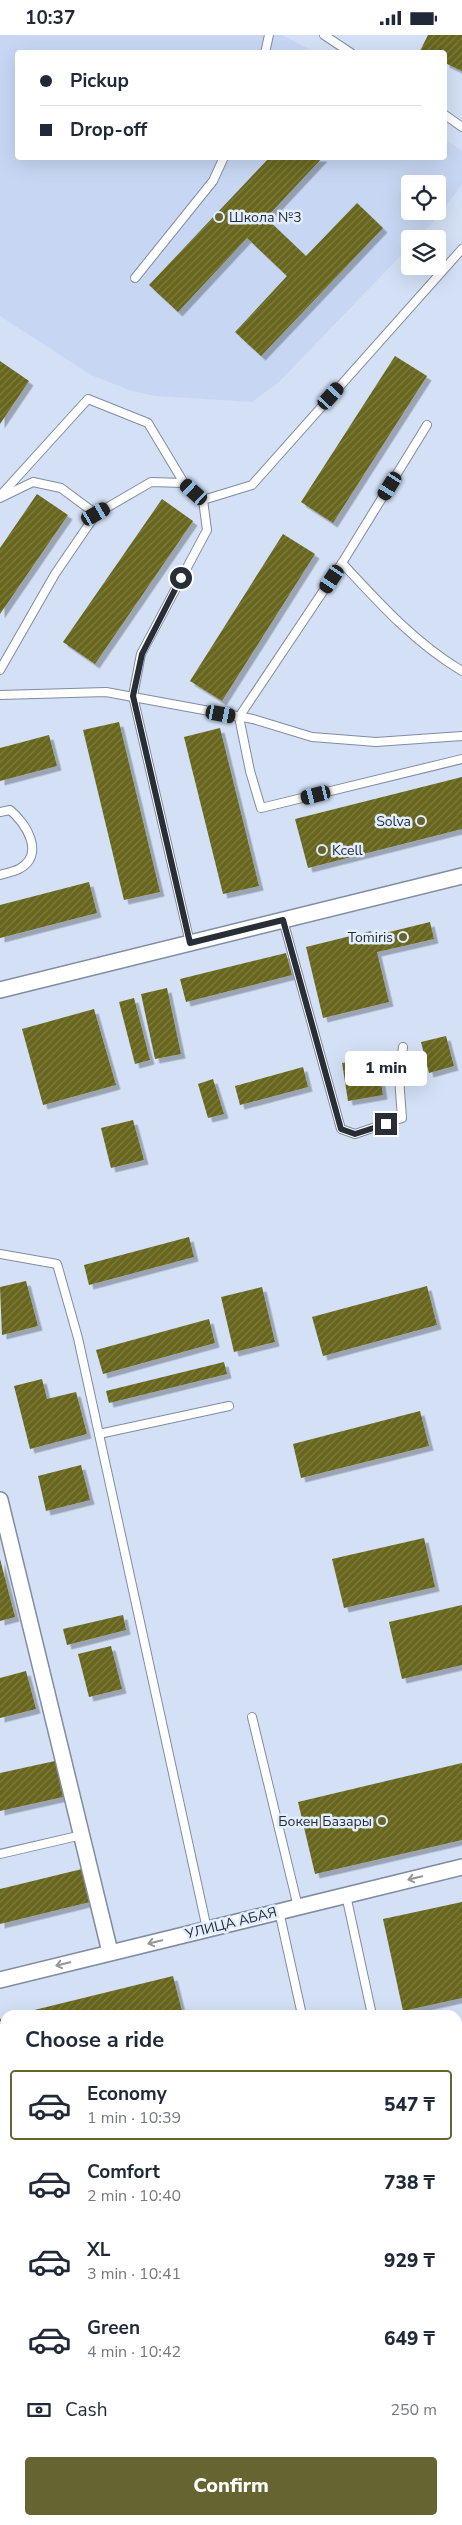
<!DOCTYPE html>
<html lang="en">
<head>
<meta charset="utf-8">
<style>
	:root { --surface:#fff; --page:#f2f2f3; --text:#1f2937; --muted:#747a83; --line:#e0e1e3; --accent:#666532 }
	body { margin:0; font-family:"Nunito Sans",sans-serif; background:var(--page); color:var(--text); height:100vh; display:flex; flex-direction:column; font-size:19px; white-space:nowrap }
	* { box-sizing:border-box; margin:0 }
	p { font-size:16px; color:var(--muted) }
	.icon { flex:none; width:28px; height:28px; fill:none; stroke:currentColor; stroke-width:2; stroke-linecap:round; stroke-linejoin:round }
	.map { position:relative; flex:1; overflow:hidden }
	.side { position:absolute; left:0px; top:1975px; width:462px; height:515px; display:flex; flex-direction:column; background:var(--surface); border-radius:15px 15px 0 0; box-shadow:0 5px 20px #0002 }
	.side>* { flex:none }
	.top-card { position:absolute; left:15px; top:15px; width:432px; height:110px; border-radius:5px; box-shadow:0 5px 20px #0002; display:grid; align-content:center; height:110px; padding:0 25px; background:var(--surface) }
	.buttons { position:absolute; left:401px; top:140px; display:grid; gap:10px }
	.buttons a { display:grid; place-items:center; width:45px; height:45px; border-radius:5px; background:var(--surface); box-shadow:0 5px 20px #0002; font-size:25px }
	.end { position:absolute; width:22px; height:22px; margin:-11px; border:6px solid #292e36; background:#fff; box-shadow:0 0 0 2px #fff }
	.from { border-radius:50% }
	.bubble { position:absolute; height:35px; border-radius:5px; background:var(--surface); box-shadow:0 5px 20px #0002; font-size:16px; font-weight:800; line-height:35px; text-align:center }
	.car { position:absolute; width:15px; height:30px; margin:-15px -8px; border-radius:6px; box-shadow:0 0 4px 1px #0007; background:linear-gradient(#222 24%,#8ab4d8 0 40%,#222 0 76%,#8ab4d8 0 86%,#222 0) }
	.top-card b { display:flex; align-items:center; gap:18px; height:48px; font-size:19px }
	.top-card b+b { border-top:1px solid var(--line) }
	.top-card i { width:12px; height:12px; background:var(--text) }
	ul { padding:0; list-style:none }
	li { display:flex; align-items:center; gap:15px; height:70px; margin:0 10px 8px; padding:0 15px; border:2px solid transparent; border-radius:5px }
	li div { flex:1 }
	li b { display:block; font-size:19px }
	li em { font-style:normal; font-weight:800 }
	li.current { border-color:var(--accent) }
	li>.icon { width:45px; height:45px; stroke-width:1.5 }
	h2 { padding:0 25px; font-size:22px; line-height:60px }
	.pay { display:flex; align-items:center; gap:12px; height:55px; padding:0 25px; font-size:19px }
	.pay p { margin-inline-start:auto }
	.button { display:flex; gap:10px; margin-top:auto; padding:10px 25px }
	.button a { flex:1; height:58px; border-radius:5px; background:var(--accent); color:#fff; font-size:20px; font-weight:800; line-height:58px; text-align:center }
	.status { display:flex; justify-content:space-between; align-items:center; height:35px; padding:0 25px; background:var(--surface); direction:ltr }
	.status svg { height:14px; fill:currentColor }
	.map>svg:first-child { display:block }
	.built { fill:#c7d7f3; fill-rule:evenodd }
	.industrial { fill:url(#industrial-furrows) }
	.building { fill:url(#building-hatch); filter:url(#shadow) }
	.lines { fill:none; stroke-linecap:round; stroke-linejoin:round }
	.lane-casing { stroke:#818ca0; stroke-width:10 }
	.street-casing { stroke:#818ca0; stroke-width:18 }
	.lane { stroke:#fff; stroke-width:8 }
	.street { stroke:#fff; stroke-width:15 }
	.oneway { stroke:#94969a }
	.route { stroke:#292e36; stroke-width:6 }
	.poi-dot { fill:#666532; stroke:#e2edfe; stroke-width:2 }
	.labels { text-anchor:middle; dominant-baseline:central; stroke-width:5; stroke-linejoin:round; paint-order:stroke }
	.poi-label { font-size:14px; fill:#292e36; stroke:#e2edfe; text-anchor:end }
	.street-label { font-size:14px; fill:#292e36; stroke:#e2edfe }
</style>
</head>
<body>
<div class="status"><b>10:37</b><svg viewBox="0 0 49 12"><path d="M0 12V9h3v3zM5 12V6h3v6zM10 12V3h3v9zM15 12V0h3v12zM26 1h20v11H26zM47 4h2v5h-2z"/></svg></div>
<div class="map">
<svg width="462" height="2490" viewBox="0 0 462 2490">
	<defs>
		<pattern id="industrial-furrows" width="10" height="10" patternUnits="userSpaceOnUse" patternTransform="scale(1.25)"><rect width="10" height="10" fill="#c7d7f3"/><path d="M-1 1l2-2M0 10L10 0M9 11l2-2" fill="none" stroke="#abb9d1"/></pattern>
		<pattern id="building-hatch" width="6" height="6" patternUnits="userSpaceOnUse" patternTransform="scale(1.25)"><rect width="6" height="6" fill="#68661c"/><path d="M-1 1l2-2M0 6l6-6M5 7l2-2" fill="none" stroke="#7e7c46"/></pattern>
		<filter id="shadow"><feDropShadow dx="4.5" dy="4.5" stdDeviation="0" flood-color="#0004"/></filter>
	</defs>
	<rect width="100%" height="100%" fill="#d3e0f5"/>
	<path class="built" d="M0,0h282l32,17 -296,1v104h427v-18l17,12v34l-30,38 -15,16h-7v7l-131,136 -27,20 -97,-6 -23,-5 -41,-16 -91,-59zM410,149h28v27h-28z"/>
	<polygon class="industrial" points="462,2083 462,2490 0,2490 0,2194 5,2193 5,2485 458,2485 458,2084"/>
	<g class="building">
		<polygon points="428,0 462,0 462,36 445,28 445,18 420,16"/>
		<polygon points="270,122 323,122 266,183 306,221 357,168 383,193 261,321 235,297 287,241 247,203 178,277 149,250"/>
		<polygon points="395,321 427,341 333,488 301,467"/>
		<polygon points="0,326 29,346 0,389"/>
		<polygon points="37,459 68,480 0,579 0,513"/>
		<polygon points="162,464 193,486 95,629 63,607"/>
		<polygon points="283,499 315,519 222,666 190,646"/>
		<polygon points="119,687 160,857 124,865 83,695"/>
		<polygon points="220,693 259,851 223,859 184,702"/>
		<polygon points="49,700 57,731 0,746 0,713"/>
		<polygon points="462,742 462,794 308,833 295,784"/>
		<polygon points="89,847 97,878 0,903 0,870"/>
		<polygon points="430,887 434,904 377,917 389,967 323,983 306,912 371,896 373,901"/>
		<polygon points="286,918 292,940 186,967 180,944"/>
		<polygon points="167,953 181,1019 155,1024 141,959"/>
		<polygon points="134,963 150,1025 135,1029 119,967"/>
		<polygon points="94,974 116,1050 43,1070 22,994"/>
		<polygon points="446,1001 454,1031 429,1038 421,1007"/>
		<polygon points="377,1022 383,1060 348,1066 342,1028"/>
		<polygon points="303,1032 308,1052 240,1070 235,1051"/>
		<polygon points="213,1044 224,1079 208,1083 198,1049"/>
		<polygon points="133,1085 144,1125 111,1133 101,1093"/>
		<polygon points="189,1202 194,1222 89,1250 84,1230"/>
		<polygon points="26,1246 38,1291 2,1300 0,1252"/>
		<polygon points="427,1251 437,1290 323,1321 312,1282"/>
		<polygon points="262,1252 275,1307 234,1317 221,1262"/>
		<polygon points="209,1284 215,1308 103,1339 96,1315"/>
		<polygon points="224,1327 227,1339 109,1368 106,1356"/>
		<polygon points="42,1344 47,1364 76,1357 87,1399 30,1414 14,1351"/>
		<polygon points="420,1376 429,1411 301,1443 293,1409"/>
		<polygon points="81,1430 90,1465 46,1476 38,1441"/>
		<polygon points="424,1503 435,1552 344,1573 332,1524"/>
		<polygon points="0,1524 15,1582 0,1586"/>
		<polygon points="462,1570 462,1630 402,1644 389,1587"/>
		<polygon points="123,1580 126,1595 67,1610 63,1594"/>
		<polygon points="111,1611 122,1654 89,1662 78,1619"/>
		<polygon points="26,1636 36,1674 0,1683 0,1643"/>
		<polygon points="55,1726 63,1762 0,1776 0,1738"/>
		<polygon points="462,1728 462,1805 315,1839 298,1767"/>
		<polygon points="82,1834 90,1867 0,1889 0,1854"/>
		<polygon points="462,1867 462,1963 403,1976 383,1884"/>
		<polygon points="173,1941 183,1980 18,1980 18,1979"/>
		<polygon points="5,1983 5,2106 0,2108 0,1984"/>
		<polygon points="462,2136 462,2168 458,2169 458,2137"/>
		<polygon points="5,2218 5,2255 0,2256 0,2219"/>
		<polygon points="386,2485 426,2485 427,2490 368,2490"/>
	</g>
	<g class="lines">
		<defs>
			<g id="lane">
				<polyline points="324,0 351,18"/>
				<polyline points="265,18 269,0"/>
				<polyline points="445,80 462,92"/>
				<polyline points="135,243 213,146 224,122"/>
				<polyline points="427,390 342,528 239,682 250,736 261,773 462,724"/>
				<polyline points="0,461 88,364 148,388 184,448"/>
				<polyline points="0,463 33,447 61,453 96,479"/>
				<polyline points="203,465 252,450 462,214"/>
				<path d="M342,528c37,40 73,80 120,108"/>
				<polyline points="0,635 55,539 96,479 151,447 184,448 203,465 207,495 141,619 133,661 190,908"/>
				<polyline points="0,660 106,657 253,684 312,702 376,707 462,701"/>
				<path d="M0,777l10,-2c16,13 36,45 9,59 -6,3 -13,4 -19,6"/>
				<polyline points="283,885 341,1094 355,1099 402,1083 399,1043 403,1012"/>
				<polyline points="0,1219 57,1229 78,1303 207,1894"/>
				<polyline points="99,1399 229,1371"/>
				<polyline points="252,1682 298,1872"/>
				<polyline points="0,1819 82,1800"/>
				<polyline points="346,1860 372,1980"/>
				<polyline points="279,1876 302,1980"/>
				<polyline points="458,2403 462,2402"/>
				<polyline points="280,2485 280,2490"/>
				<polyline points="195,2490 195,2485"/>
			</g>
			<g id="street">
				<polyline points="0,955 462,841"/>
				<polyline points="0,1465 110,1917"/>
				<polyline points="0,1945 462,1832"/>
				<polyline points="458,2044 462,2043"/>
				<polyline points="0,2153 5,2152"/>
				<polyline points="458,2374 462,2393"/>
			</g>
		</defs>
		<use href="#lane" class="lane-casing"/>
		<use href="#street" class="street-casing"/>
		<use href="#lane" class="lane"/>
		<use href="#street" class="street"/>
	</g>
	<defs><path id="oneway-shaft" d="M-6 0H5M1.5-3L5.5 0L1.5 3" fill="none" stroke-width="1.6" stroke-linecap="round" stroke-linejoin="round" transform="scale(1.25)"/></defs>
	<g class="oneway">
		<use href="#oneway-shaft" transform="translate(415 1843) rotate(166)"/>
		<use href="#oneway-shaft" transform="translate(155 1907) rotate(166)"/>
		<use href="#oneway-shaft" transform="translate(63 1929) rotate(166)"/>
	</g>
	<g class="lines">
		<polyline class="route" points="181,543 142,619 133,661 190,908 283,885 341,1094 355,1099 386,1089"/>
	</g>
	<g class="poi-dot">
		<circle cx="219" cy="182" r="5"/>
		<circle cx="421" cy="786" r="5"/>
		<circle cx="322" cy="815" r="5"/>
		<circle cx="403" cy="902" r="5"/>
		<circle cx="382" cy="1786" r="5"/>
	</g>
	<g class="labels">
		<g class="poi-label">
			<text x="229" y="182" text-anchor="start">Школа №3</text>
			<text x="411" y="786">Solva</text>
			<text x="332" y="815" text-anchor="start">Kcell</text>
			<text x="393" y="902">Tomiris</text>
			<text x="372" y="1786">Бокен Базары</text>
		</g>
		<g class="street-label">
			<text transform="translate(231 1888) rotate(-14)">УЛИЦА АБАЯ</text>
		</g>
	</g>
</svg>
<div class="buttons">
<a><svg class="icon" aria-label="locate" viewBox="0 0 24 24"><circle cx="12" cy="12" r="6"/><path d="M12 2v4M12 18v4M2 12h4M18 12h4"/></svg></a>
<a><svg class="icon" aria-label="layers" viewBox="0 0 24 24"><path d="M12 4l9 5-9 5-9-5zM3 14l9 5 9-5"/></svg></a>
</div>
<i class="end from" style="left:181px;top:543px"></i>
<i class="end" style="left:386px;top:1089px"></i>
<div class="bubble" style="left:345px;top:1016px;width:82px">1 min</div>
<i class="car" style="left:331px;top:361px;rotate:42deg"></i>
<i class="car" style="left:390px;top:451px;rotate:212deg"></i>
<i class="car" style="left:194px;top:457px;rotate:312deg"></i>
<i class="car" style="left:96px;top:479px;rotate:60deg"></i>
<i class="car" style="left:332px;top:544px;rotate:214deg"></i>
<i class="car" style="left:221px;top:679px;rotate:101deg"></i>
<i class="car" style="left:316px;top:760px;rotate:256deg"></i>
<div class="top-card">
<b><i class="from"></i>Pickup</b>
<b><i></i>Drop-off</b>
</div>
<section class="side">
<h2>Choose a ride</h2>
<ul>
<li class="current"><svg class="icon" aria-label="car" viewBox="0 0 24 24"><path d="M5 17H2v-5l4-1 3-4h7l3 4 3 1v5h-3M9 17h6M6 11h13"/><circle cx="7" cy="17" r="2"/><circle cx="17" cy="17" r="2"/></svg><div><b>Economy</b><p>1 min · 10:39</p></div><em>547 ₸</em></li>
<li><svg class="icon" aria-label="car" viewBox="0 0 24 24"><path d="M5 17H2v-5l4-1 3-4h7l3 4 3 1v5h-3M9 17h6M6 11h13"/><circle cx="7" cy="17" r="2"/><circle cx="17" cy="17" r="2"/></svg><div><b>Comfort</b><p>2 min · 10:40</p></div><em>738 ₸</em></li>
<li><svg class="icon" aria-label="car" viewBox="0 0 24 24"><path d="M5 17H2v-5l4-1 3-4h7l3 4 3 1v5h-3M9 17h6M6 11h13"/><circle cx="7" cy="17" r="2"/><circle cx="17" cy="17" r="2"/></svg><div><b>XL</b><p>3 min · 10:41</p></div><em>929 ₸</em></li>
<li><svg class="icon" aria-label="car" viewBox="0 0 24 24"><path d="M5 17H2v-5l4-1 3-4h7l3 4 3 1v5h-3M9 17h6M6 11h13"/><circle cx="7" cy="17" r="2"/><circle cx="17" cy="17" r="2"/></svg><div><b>Green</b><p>4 min · 10:42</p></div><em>649 ₸</em></li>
</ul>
<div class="pay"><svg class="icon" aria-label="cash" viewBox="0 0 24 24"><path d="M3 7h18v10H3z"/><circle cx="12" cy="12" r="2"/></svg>Cash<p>250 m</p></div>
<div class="button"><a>Confirm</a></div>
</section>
</div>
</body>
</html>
